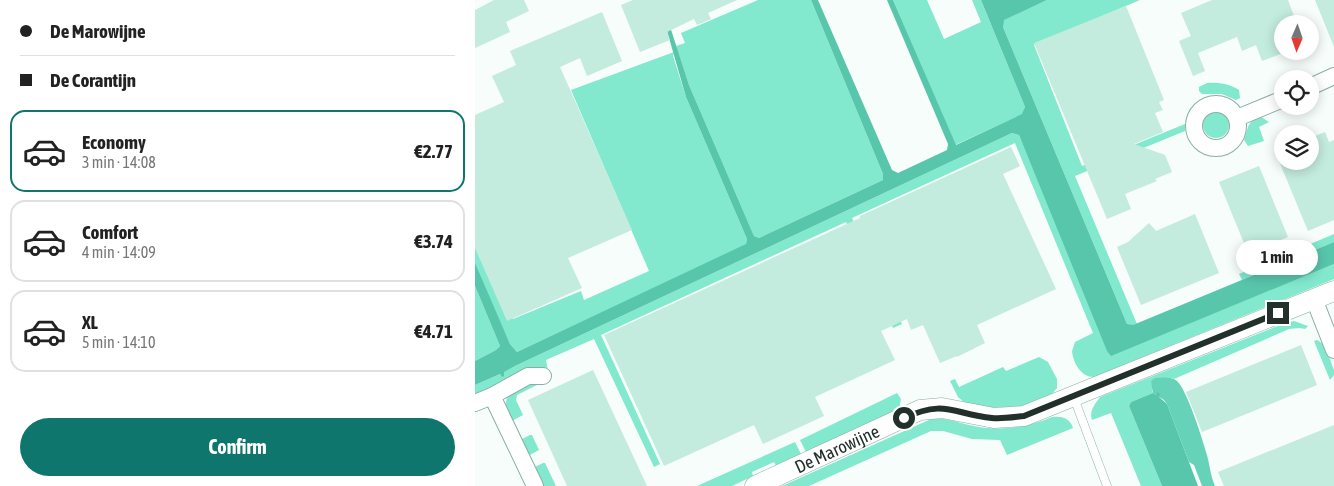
<!DOCTYPE html>
<html lang="en">
<head>
<meta charset="utf-8">
<style>
	:root { --surface:#fff; --page:#f6f6f6; --text:#222; --muted:#767676; --line:#e0e0e0; --accent:#0f766e }
	body { margin:0; font-family:"Asap Condensed",sans-serif; background:var(--page); color:var(--text); height:100vh; display:flex; flex-direction:column; font-size:19px; white-space:nowrap }
	* { box-sizing:border-box; margin:0 }
	p { font-size:16px; color:var(--muted) }
	.icon { flex:none; width:28px; height:28px; fill:none; stroke:currentColor; stroke-width:2; stroke-linecap:round; stroke-linejoin:round }
	.map { position:relative; flex:1; overflow:hidden }
	.side { display:flex; flex-direction:column; background:var(--surface); width:475px }
	.side>* { flex:none }
	.guide { display:grid; align-content:center; height:110px; padding:0 20px; background:var(--surface) }
	.needle { width:32px; rotate:182deg }
	.fabs { position:absolute; left:799px; top:15px; display:grid; gap:10px }
	.fabs a { display:grid; place-items:center; width:45px; height:45px; border-radius:50%; background:var(--surface); box-shadow:0 2px 12px #0003; font-size:25px }
	.end { position:absolute; width:22px; height:22px; margin:-11px; border:6px solid #21302b; background:#fff; box-shadow:0 0 0 2px #fff }
	.from { border-radius:50% }
	.bubble { position:absolute; height:35px; border-radius:18px; background:var(--surface); box-shadow:0 2px 12px #0003; font-size:16px; font-weight:700; line-height:35px; text-align:center }
	.guide b { display:flex; align-items:center; gap:18px; height:48px; font-size:19px }
	.guide b+b { border-top:1px solid var(--line) }
	.guide i { width:12px; height:12px; background:var(--text) }
	ul { padding:0; list-style:none }
	li { display:flex; align-items:center; gap:15px; height:82px; margin:0 10px 8px; padding:0 10px; border:2px solid var(--line); border-radius:15px }
	li div { flex:1 }
	li b { display:block; font-size:19px }
	li em { font-style:normal; font-weight:700 }
	li.selected { border-color:var(--accent) }
	li>.icon { width:45px; height:45px; stroke-width:1.5 }
	.cta { display:flex; gap:10px; margin-top:auto; padding:10px 20px }
	.cta a { flex:1; height:58px; border-radius:30px; background:var(--accent); color:#fff; font-size:20px; font-weight:700; line-height:58px; text-align:center }
	main { display:flex; flex:1; min-height:0 }
	.map>svg:first-child { display:block }
	.green { fill:#82e9ce }
	.forest { fill:#66d3b8 }
	.water { fill:#58c6ab }
	.building { fill:#c3ebde }
	.lines { fill:none; stroke-linecap:round; stroke-linejoin:round }
	.service-casing { stroke:#89afa4; stroke-width:9 }
	.minor-casing { stroke:#89afa4; stroke-width:18 }
	.tertiary-casing { stroke:#89afa4; stroke-width:21 }
	.service { stroke:#fff; stroke-width:8 }
	.minor { stroke:#fff; stroke-width:16 }
	.tertiary { stroke:#fff; stroke-width:20 }
	.route { stroke:#21302b; stroke-width:6 }
	.labels { text-anchor:middle; dominant-baseline:central; stroke-width:4; stroke-linejoin:round; paint-order:stroke }
	.street-label { font-size:18px; fill:#21302b; stroke:#fff }
</style>
</head>
<body>
<main>
<section class="side">
<div class="guide">
<b><i class="from"></i>De Marowijne</b>
<b><i></i>De Corantijn</b>
</div>
<ul>
<li class="selected"><svg class="icon" aria-label="car" viewBox="0 0 24 24"><path d="M5 17H2v-5l4-1 3-4h7l3 4 3 1v5h-3M9 17h6M6 11h13"/><circle cx="7" cy="17" r="2"/><circle cx="17" cy="17" r="2"/></svg><div><b>Economy</b><p>3 min · 14:08</p></div><em>€2.77</em></li>
<li><svg class="icon" aria-label="car" viewBox="0 0 24 24"><path d="M5 17H2v-5l4-1 3-4h7l3 4 3 1v5h-3M9 17h6M6 11h13"/><circle cx="7" cy="17" r="2"/><circle cx="17" cy="17" r="2"/></svg><div><b>Comfort</b><p>4 min · 14:09</p></div><em>€3.74</em></li>
<li><svg class="icon" aria-label="car" viewBox="0 0 24 24"><path d="M5 17H2v-5l4-1 3-4h7l3 4 3 1v5h-3M9 17h6M6 11h13"/><circle cx="7" cy="17" r="2"/><circle cx="17" cy="17" r="2"/></svg><div><b>XL</b><p>5 min · 14:10</p></div><em>€4.71</em></li>
</ul>
<div class="cta"><a>Confirm</a></div>
</section>
<div class="map">
<svg width="859" height="486" viewBox="0 0 859 486">
	<rect width="100%" height="100%" fill="#f6fdfb"/>
	<g class="green">
		<polygon points="283,0 336,0 408,174 408,180 284,238 279,236 214,85 201,46 210,43 206,33"/>
		<polygon points="418,0 452,0 469,39 506,22 497,0 506,0 550,107 548,114 480,145"/>
		<polygon points="572,0 665,0 559,45 607,166 710,124 710,131 600,176 662,324 658,326 652,324 528,27 528,20"/>
		<polygon points="199,52 198,56 211,97 272,239 271,245 42,352 35,344 2,271 0,263 0,234 38,319 106,291 109,300 174,271 96,90"/>
		<path d="M732,83c12,-1 23,1 32,7l1,8 -4,2 -14,-6h-20l-3,-3v-4z"/>
		<circle cx="741" cy="125" r="13"/>
		<path d="M785,116l9,6 -10,5 5,14 -16,5 -4,-6c5,-13 2,-17 16,-24z"/>
		<path d="M537,133l7,2 92,220 223,-91v15l-240,98c-13,0 -21,-14 -22,-26l3,-9 18,-9 -78,-190 -163,75 50,106 -9,4 -47,-106 -245,113 59,129 -6,3 -60,-128 -48,21 2,11 -73,26v-12l25,-11 2,2h2l-1,-4 12,-6z"/>
		<polygon points="859,234 859,242 767,280 764,274"/>
		<polygon points="0,286 25,346 21,350 0,361"/>
		<path d="M819,321l14,5 -3,3 -5,-1 -11,1 -115,50 -2,-1 -20,12 1,3 -22,9 -2,4 33,80h-21l-30,-73 -19,7c-3,-9 3,-16 8,-23l185,-74z"/>
		<path d="M842,340c10,4 13,21 17,30v5l-4,5 -16,-39z"/>
		<polygon points="564,357 573,362 582,379 582,388 577,394 546,406 516,408 490,403 483,397 475,381 480,379 484,387 528,367 531,371"/>
		<polygon points="56,380 64,384 42,395 41,400 48,415 35,422 30,409 32,396"/>
		<polygon points="422,393 426,399 424,410 331,452 325,440"/>
		<path d="M577,417c10,-1 18,1 21,11l-66,27 -7,-15 -28,-1 -29,-8h-12l-122,55h-27l149,-67c13,-2 25,3 38,6 29,7 56,3 83,-8z"/>
		<polygon points="55,435 57,435 64,450 53,456 45,440"/>
		<polygon points="320,442 326,454 301,466 299,462 277,472 278,476 257,486 222,486"/>
		<polygon points="68,463 70,463 81,486 65,486 58,468"/>
	</g>
	<path class="forest" d="M680,378c7,0 16,-2 22,3 10,9 25,57 29,71 4,12 4,23 9,34h-13l-8,-21 -5,-3 -22,-58 -3,-4 -11,-7 -2,-12z"/>
	<g class="water">
		<polygon points="336,0 343,0 417,170 423,173 472,150 473,144 412,0 418,0 481,145 547,114 550,107 506,0 572,0 529,20 528,27 652,324 658,325 859,242 859,264 636,356 632,351 544,135 537,133 40,366 29,372 29,376 27,377 25,374 0,385 0,361 21,350 25,346 0,286 0,263 35,344 42,352 271,244 272,239 211,97 184,3 187,2 214,85 279,236 284,238 408,180 408,174"/>
		<polygon points="682,392 685,394 684,397 692,404 723,486 687,486 654,406 656,402 678,393 681,395"/>
	</g>
	<g class="building">
		<polygon points="19,0 49,0 54,11 31,22 35,32 0,48 0,10"/>
		<polygon points="158,0 262,0 233,13 236,19 222,25 219,19 192,32 195,40 165,52 146,5"/>
		<polygon points="737,0 813,0 822,24 808,24 808,53 787,61 781,45 767,51 762,37 723,53 730,71 718,76 704,41 716,36 706,13"/>
		<polygon points="840,0 859,0 859,47"/>
		<polygon points="651,6 689,100 684,102 688,110 680,113 688,132 659,144 690,155 697,172 680,179 682,181 650,194 656,209 632,219 559,43"/>
		<polygon points="127,12 147,61 112,76 105,58 85,67 157,230 93,258 107,288 32,321 0,248 0,115 29,102 17,76 41,65 35,51"/>
		<polygon points="850,132 854,142 859,140 859,220 833,231 804,161 835,161 835,138"/>
		<polygon points="536,147 545,166 528,174 581,289 502,325 510,343 482,357 482,356 465,363 448,325 436,330 432,319 406,331 420,360 340,397 349,416 288,444 279,425 189,466 129,335 385,218 385,216"/>
		<polygon points="784,166 813,237 773,253 744,182"/>
		<polygon points="720,214 744,273 666,305 642,247 653,242 674,223 681,231"/>
		<polygon points="826,345 842,385 727,432 711,392"/>
		<polygon points="118,370 153,445 172,486 92,486 53,400"/>
		<polygon points="859,425 859,486 749,486 743,472"/>
	</g>
	<g class="lines">
		<defs>
			<polyline id="service" points="599,398 632,486"/>
			<g id="minor">
				<polyline points="835,87 859,76"/>
				<circle cx="741" cy="126" r="22"/>
				<polyline points="762,118 808,99"/>
				<polyline points="839,299 859,350"/>
				<polyline points="17,396 53,376 68,376"/>
				<polyline points="0,403 17,396 60,486"/>
			</g>
			<g id="tertiary">
				<path id="s1" d="M280,486l165,-76 22,-2 52,10 30,-2 310,-125"/>
			</g>
		</defs>
		<use href="#service" class="service-casing"/>
		<use href="#minor" class="minor-casing"/>
		<use href="#tertiary" class="tertiary-casing"/>
		<use href="#service" class="service"/>
		<use href="#minor" class="minor"/>
		<use href="#tertiary" class="tertiary"/>
	</g>
	<g class="lines">
		<path class="route" d="M429,418c41,-19 49,-4 88,0 11,1 22,-1 32,-2l254,-103"/>
	</g>
	<g class="labels">
		<g class="street-label">
			<text stroke="none"><textPath href="#s1" startOffset="90">De Marowijne</textPath></text>
		</g>
	</g>
</svg>
<div class="fabs">
<a><svg class="needle" viewBox="-14 -14 28 28"><path d="M0-13l5 13h-10z" fill="#e53935"/><path d="M0 13l5-13h-10z" fill="#767676"/></svg></a>
<a><svg class="icon" aria-label="locate" viewBox="0 0 24 24"><circle cx="12" cy="12" r="6"/><path d="M12 2v4M12 18v4M2 12h4M18 12h4"/></svg></a>
<a><svg class="icon" aria-label="layers" viewBox="0 0 24 24"><path d="M12 4l9 5-9 5-9-5zM3 14l9 5 9-5"/></svg></a>
</div>
<i class="end from" style="left:429px;top:418px"></i>
<i class="end" style="left:803px;top:313px"></i>
<div class="bubble" style="left:761px;top:240px;width:82px">1 min</div>
</div>
</main>
</body>
</html>
